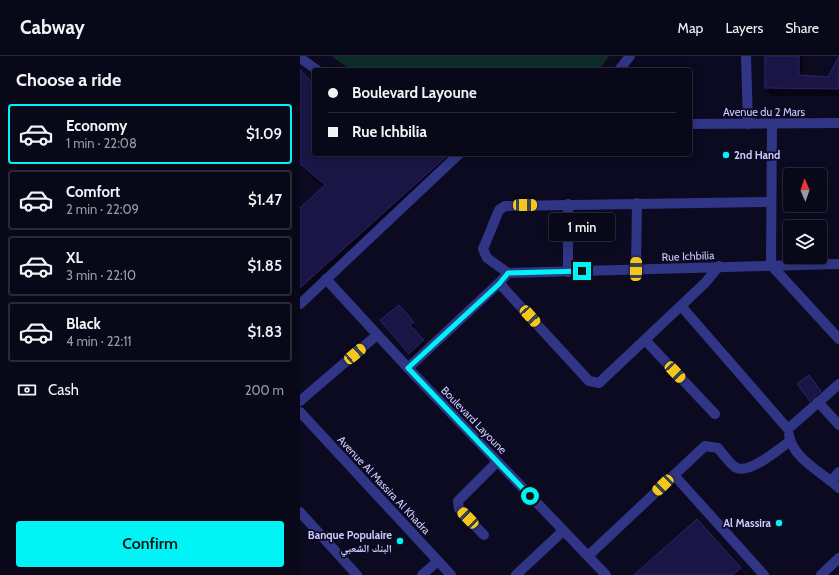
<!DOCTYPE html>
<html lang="en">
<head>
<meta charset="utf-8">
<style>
	:root { --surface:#090819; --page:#121122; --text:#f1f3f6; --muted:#999aa2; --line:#292938; --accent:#00f3f5 }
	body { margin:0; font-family:Cabin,"Noto Naskh Arabic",sans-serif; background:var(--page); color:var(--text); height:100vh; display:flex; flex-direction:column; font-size:15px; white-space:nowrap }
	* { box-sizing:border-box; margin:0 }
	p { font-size:13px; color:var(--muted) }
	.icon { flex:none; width:22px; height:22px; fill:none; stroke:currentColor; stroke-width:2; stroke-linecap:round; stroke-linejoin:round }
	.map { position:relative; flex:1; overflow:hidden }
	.sheet { display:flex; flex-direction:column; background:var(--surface); width:300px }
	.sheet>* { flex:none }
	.top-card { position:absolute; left:12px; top:12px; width:380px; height:88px; border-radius:4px; box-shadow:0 2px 10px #0003,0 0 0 1px var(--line); display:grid; align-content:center; height:88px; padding:0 16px; background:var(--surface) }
	.needle { width:26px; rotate:358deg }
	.controls { position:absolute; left:483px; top:112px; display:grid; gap:8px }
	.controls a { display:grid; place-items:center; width:44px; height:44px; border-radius:4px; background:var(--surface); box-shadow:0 2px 10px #0003,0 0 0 1px var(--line); font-size:20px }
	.end { position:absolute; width:18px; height:18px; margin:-9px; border:5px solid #00f3f5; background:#111; box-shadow:0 0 0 2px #111 }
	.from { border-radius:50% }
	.bubble { position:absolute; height:28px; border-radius:4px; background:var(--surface); box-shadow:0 2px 10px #0003,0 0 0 1px var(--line); font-size:13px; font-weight:600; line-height:28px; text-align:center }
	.car { position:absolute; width:12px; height:24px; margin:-12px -6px; border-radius:5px; box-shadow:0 0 3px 1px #0007; background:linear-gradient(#f5c518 24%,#345 0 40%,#f5c518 0 76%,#345 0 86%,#f5c518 0) }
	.top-card b { display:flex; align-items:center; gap:14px; height:38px; font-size:15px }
	.top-card b+b { border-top:1px solid var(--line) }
	.top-card i { width:10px; height:10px; background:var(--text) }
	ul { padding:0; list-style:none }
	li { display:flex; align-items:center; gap:12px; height:60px; margin:0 8px 6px; padding:0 8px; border:2px solid var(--line); border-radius:4px }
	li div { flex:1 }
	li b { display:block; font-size:15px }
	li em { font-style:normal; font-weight:600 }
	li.current { border-color:var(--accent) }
	li>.icon { width:36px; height:36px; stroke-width:1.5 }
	h2 { padding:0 16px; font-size:18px; line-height:48px }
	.pay { display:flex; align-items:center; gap:10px; height:44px; padding:0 16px; font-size:15px }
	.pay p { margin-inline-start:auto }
	.cta { display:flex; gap:8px; margin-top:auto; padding:8px 16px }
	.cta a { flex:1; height:46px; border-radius:4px; background:var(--accent); color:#111; font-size:16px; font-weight:600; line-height:46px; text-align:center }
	header { display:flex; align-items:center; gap:24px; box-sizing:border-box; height:56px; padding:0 20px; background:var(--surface); border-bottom:1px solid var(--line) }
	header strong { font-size:19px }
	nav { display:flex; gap:22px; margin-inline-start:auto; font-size:14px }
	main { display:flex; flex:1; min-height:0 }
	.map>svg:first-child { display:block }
	.green { fill:#0d2c28 }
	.shadow { fill:#0007 }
	.building { fill:#1a1544; stroke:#2c2473 }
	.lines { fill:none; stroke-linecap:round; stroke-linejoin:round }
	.minor { stroke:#303585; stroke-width:10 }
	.route { stroke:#00f3f5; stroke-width:5 }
	.poi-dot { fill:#00f3f5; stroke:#0c0a21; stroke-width:1.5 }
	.labels { text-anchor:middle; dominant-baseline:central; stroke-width:3.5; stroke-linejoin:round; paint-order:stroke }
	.street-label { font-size:11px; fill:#cccaff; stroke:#0c0a21 }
	.poi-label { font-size:11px; font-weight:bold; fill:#cccaff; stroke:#0c0a21; text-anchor:end }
</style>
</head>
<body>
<header>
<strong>Cabway</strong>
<nav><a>Map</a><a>Layers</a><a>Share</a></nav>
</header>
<main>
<section class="sheet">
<h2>Choose a ride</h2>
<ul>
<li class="current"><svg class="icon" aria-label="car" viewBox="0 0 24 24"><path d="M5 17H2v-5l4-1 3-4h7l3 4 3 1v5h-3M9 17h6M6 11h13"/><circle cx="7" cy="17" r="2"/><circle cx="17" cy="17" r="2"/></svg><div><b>Economy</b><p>1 min · 22:08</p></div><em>$1.09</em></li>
<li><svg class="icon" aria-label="car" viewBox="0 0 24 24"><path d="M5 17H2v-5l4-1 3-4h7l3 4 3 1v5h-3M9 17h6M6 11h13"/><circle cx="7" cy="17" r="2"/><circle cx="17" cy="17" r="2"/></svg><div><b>Comfort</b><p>2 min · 22:09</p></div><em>$1.47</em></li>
<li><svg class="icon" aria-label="car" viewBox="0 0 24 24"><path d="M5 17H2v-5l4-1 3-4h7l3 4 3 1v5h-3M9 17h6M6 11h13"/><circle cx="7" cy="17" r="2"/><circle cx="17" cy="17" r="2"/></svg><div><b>XL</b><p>3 min · 22:10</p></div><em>$1.85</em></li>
<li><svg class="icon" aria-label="car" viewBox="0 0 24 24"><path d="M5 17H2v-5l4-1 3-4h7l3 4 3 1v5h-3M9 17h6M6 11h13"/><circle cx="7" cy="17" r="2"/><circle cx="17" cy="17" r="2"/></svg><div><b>Black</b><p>4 min · 22:11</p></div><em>$1.83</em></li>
</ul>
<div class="pay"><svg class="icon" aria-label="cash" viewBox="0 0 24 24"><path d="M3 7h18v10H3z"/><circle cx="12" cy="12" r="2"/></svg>Cash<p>200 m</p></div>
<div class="cta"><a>Confirm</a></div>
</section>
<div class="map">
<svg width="539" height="519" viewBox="0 0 539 519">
	<rect width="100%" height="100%" fill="#0c0a21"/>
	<polygon class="green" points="32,0 309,0 299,14 50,14"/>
	<g class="shadow">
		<polygon points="466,0 503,0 503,20 529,22 539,0 539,40 471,40 466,32"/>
		<polygon points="0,22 14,30 14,98 149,98 154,106 0,244 0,153 24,132 0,110"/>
		<polygon points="81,264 113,267 115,271 113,273 126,288 112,302"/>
		<polygon points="509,321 522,340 513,348 501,332"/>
		<polygon points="440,512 444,519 335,519"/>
	</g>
	<g class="building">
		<polygon points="465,0 499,0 499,19 528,21 539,0 539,33 465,32"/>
		<polygon points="0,13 14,29 14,98 149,98 0,232 0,152 25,129 0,108"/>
		<polygon points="99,249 114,266 110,269 124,284 109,298 80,264"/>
		<polygon points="509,319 521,335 510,345 497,328"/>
		<polygon points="397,463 441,512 433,519 334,519"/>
	</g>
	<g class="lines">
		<g class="minor">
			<polyline points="446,0 448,68"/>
			<polyline points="0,2 17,14"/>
			<polyline points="319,14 330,0"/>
			<polyline points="390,68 539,67"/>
			<polyline points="472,68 471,209 539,283"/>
			<polyline points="268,148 268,216"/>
			<polyline points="336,213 337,147"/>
			<polyline points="208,217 187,202 183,193 199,154 205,150 470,146"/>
			<polyline points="26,223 108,312 306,519"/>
			<polyline points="199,227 289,325 299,327 405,227 419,210"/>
			<polyline points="0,248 159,98"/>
			<polyline points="381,250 488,373 539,328"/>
			<polyline points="345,284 415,358"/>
			<polyline points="108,312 199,227 208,217 539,208"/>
			<polyline points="0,345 77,279"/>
			<polyline points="518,346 539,369"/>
			<polyline points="0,356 151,519"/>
			<path d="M489,379c3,23 34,38 50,53"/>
			<polyline points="374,419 464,519"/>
			<polyline points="531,425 539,416"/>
			<polyline points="0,456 57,519"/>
			<polyline points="184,479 159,453 158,445 197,406"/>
			<path d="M288,500l117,-110 13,2c5,6 11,15 17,19 13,9 44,-18 55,-26"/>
			<polyline points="122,519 138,505"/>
			<polyline points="216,519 263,475"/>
			<polyline points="521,519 539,502"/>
		</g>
	</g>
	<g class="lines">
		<polyline class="route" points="230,440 108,312 199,228 208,217 282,215"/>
	</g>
	<g class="poi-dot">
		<circle cx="426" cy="99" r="4"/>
		<circle cx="479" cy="467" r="4"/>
		<circle cx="100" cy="485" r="4"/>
	</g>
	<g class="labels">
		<g class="street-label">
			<text x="464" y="56">Avenue du 2 Mars</text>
			<text transform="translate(388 200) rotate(-2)">Rue Ichbilia</text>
			<text transform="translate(174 364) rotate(46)">Boulevard Layoune</text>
			<text transform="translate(84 429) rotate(47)">Avenue Al Massira Al Khadra</text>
		</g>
		<g class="poi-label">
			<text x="434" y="99" text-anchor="start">2nd Hand</text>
			<text x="471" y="467">Al Massira</text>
			<text x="92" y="479">Banque Populaire<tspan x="92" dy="13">البنك الشعبي</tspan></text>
		</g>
	</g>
</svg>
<div class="controls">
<a><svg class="needle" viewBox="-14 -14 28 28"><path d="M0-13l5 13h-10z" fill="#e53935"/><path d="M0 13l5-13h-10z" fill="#999aa2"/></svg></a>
<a><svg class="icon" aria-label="layers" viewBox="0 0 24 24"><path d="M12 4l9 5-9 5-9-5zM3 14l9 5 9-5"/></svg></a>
</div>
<i class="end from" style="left:230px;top:440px"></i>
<i class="end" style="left:282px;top:215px"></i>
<div class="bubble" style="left:249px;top:157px;width:66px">1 min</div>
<i class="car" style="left:225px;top:149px;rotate:90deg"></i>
<i class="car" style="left:336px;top:213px;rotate:1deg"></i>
<i class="car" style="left:230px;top:260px;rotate:138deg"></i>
<i class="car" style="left:55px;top:298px;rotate:49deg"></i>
<i class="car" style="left:375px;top:316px;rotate:137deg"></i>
<i class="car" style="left:363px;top:429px;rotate:226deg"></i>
<i class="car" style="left:168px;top:462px;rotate:316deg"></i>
<div class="top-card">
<b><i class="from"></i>Boulevard Layoune</b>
<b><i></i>Rue Ichbilia</b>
</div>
</div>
</main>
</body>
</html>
